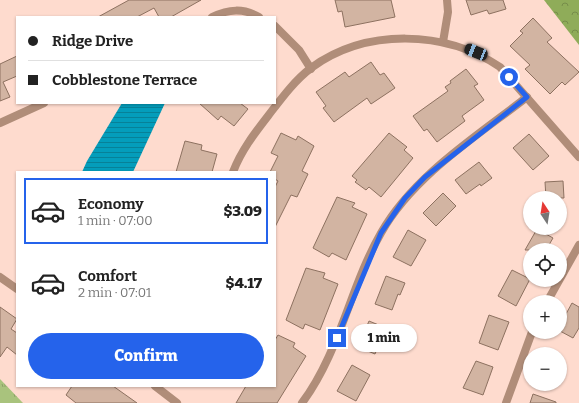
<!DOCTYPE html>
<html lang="en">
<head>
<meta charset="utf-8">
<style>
	:root { --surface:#fff; --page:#f2f2f2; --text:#222; --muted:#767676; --line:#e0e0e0; --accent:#2563eb }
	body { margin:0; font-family:Bitter,serif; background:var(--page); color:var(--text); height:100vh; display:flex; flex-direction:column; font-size:15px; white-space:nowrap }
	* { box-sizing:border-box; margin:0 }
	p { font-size:13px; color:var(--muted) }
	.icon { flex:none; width:22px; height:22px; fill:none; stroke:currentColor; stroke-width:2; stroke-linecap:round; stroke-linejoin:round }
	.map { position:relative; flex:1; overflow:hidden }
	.panel { position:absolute; left:16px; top:171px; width:260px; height:216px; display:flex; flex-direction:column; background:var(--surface); border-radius:0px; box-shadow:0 1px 3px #0004 }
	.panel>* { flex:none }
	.top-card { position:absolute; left:16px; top:16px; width:260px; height:88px; border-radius:0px; box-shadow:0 1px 3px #0004; display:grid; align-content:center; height:88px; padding:0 12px; background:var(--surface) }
	.needle { width:26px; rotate:348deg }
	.buttons { position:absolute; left:523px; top:191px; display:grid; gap:8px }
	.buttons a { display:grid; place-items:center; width:44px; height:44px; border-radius:50%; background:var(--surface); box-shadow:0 1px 3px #0004; font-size:20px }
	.end { position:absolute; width:18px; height:18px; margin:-9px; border:5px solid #2563eb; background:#fff; box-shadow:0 0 0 2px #fff }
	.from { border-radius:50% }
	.bubble { position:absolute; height:28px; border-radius:14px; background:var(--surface); box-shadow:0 1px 3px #0004; font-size:13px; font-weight:800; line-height:28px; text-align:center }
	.car { position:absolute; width:12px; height:24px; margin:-12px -6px; border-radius:5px; box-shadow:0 0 3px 1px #0007; background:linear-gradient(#222 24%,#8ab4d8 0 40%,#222 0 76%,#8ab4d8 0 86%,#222 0) }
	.top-card b { display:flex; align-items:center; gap:14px; height:38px; font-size:15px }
	.top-card b+b { border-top:1px solid var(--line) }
	.top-card i { width:10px; height:10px; background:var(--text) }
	ul { padding:7px 0 0; list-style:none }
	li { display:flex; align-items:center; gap:12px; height:66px; margin:0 8px 6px; padding:0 4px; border:2px solid transparent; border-radius:0px }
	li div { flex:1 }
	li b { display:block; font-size:15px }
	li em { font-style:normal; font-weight:800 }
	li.selected { border-color:var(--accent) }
	li>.icon { width:36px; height:36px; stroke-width:1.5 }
	.button { display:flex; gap:8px; margin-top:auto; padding:8px 12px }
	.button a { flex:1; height:46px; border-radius:24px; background:var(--accent); color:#fff; font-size:16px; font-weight:800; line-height:46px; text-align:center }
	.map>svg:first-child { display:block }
	.grass { fill:url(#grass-tufts) }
	.forest { fill:url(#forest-crowns) }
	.water { fill:url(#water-rules) }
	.building { fill:#d2b4a2; stroke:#8d7160 }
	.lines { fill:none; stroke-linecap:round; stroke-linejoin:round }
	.minor { stroke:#b08d79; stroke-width:8 }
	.route { stroke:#2563eb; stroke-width:5 }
</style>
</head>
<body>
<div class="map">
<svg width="579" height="403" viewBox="0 0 579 403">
	<defs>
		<pattern id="grass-tufts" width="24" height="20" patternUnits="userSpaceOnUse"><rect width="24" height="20" fill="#a9c37d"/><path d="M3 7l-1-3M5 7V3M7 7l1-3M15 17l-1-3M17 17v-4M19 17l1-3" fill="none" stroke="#8b9f67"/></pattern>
		<pattern id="forest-crowns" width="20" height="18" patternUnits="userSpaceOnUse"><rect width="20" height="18" fill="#8fac59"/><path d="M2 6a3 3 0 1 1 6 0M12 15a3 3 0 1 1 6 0" fill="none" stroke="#768d4a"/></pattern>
		<pattern id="water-rules" width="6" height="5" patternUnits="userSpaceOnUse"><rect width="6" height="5" fill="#049dbb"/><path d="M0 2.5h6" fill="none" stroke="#078198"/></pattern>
	</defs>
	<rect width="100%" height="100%" fill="#fedbce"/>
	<polygon class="grass" points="0,379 23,403 0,403"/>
	<polygon class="forest" points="544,0 579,0 579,45"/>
	<polygon class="water" points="122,103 165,103 133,172 82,172 87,161"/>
	<g class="building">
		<polygon points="129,0 201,0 171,17 159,17 154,8 137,17 98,17"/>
		<polygon points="335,0 391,0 395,17 345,27 342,11 338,12"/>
		<polygon points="466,0 503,0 506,9 489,14 487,10 471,15"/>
		<polygon points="533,18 552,38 547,42 579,72 565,85 562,82 550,94 525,69 530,65 510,46 523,33 520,31"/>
		<polygon points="17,56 17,76 3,82 10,97 0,101 0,64"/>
		<polygon points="371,62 380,75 384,73 395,88 371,104 367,98 334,122 323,108 326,106 316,92 345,72 349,77"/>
		<polygon points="466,69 478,84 474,86 484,100 462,116 465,121 437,142 427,129 424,131 413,116 448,91 445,87 451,83 450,81"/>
		<polygon points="199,103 240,103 248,109 234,126 221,116 218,120"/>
		<polygon points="281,133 296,140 298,136 314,146 302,171 308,174 297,197 291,195 275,227 275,187 278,181 275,179 275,172 270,172 278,156 271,153"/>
		<polygon points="389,133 407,147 404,150 413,158 381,197 369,187 366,190 355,182 357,180 352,176"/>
		<polygon points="529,134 549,156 533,170 513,148"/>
		<polygon points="185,141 202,145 201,150 217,154 212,172 176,172"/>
		<polygon points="479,162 492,178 481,186 480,184 466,194 455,180"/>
		<polygon points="563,181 564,198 546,198 545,182"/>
		<polygon points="443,193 456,206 436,226 423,213"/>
		<polygon points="337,197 355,203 352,207 367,214 346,260 332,253 329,257 313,248"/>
		<polygon points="537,229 553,238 546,250 525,250"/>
		<polygon points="408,230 426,240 411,266 393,257"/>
		<polygon points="306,268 325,273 323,278 338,284 320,330 305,324 303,329 286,320"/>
		<polygon points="512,270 530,279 516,306 498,296"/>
		<polygon points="386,276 405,283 400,295 398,294 392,310 375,304"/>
		<polygon points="572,303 579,307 579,328 573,338 560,331 560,325"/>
		<polygon points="0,307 17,319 11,329 17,333 17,355 7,347 0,357"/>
		<polygon points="489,315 509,322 498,350 479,343"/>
		<polygon points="369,321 386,328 375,354 358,347"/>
		<polygon points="278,335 295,343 293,347 306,356 277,403 236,403 246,386 275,386 275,340"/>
		<polygon points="476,361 493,367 483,395 463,388"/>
		<polygon points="352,365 370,375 356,401 337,391"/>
		<polygon points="72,386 113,386 137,403 76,403 66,395"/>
		<polygon points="533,394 556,402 556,403 530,403"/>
	</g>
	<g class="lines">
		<g class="minor">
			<path d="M212,17c17,-8 31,-9 47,0"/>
			<polyline points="275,26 299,50 311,69"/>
			<polyline points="443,42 448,12 447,0"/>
			<polyline points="0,123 44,103"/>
			<path d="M233,172c8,-21 21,-38 35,-56 13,-17 26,-35 43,-48 55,-40 134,-38 189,-1l79,90"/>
			<polyline points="0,277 17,289"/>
			<polyline points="547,302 579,245"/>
			<polyline points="155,386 177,403"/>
			<path d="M302,403c38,-51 48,-116 79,-170 32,-57 96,-97 146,-136"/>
			<polyline points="506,403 532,332"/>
		</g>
	</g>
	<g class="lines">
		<polyline class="route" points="337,338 381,233 405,198 425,177 527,97 509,77"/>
	</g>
</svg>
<div class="buttons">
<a><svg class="needle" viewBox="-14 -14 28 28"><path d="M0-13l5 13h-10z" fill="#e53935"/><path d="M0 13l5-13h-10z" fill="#767676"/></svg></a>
<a><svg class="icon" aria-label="locate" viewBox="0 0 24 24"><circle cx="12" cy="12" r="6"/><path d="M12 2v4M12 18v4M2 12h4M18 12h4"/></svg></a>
<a>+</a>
<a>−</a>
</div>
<i class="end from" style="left:509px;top:77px"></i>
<i class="end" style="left:337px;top:338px"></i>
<div class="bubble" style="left:351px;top:324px;width:66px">1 min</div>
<i class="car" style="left:476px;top:52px;rotate:292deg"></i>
<div class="top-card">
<b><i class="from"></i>Ridge Drive</b>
<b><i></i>Cobblestone Terrace</b>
</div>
<section class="panel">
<ul>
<li class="selected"><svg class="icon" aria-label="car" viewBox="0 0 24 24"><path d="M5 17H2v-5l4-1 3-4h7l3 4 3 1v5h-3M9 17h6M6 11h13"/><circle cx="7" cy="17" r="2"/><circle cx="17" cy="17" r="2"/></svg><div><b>Economy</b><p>1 min · 07:00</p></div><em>$3.09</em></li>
<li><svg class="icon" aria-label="car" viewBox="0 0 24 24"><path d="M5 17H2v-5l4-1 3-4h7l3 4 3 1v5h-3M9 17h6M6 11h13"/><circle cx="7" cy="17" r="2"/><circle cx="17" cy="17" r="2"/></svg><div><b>Comfort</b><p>2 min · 07:01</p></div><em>$4.17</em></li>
</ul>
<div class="button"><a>Confirm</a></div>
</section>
</div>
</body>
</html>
